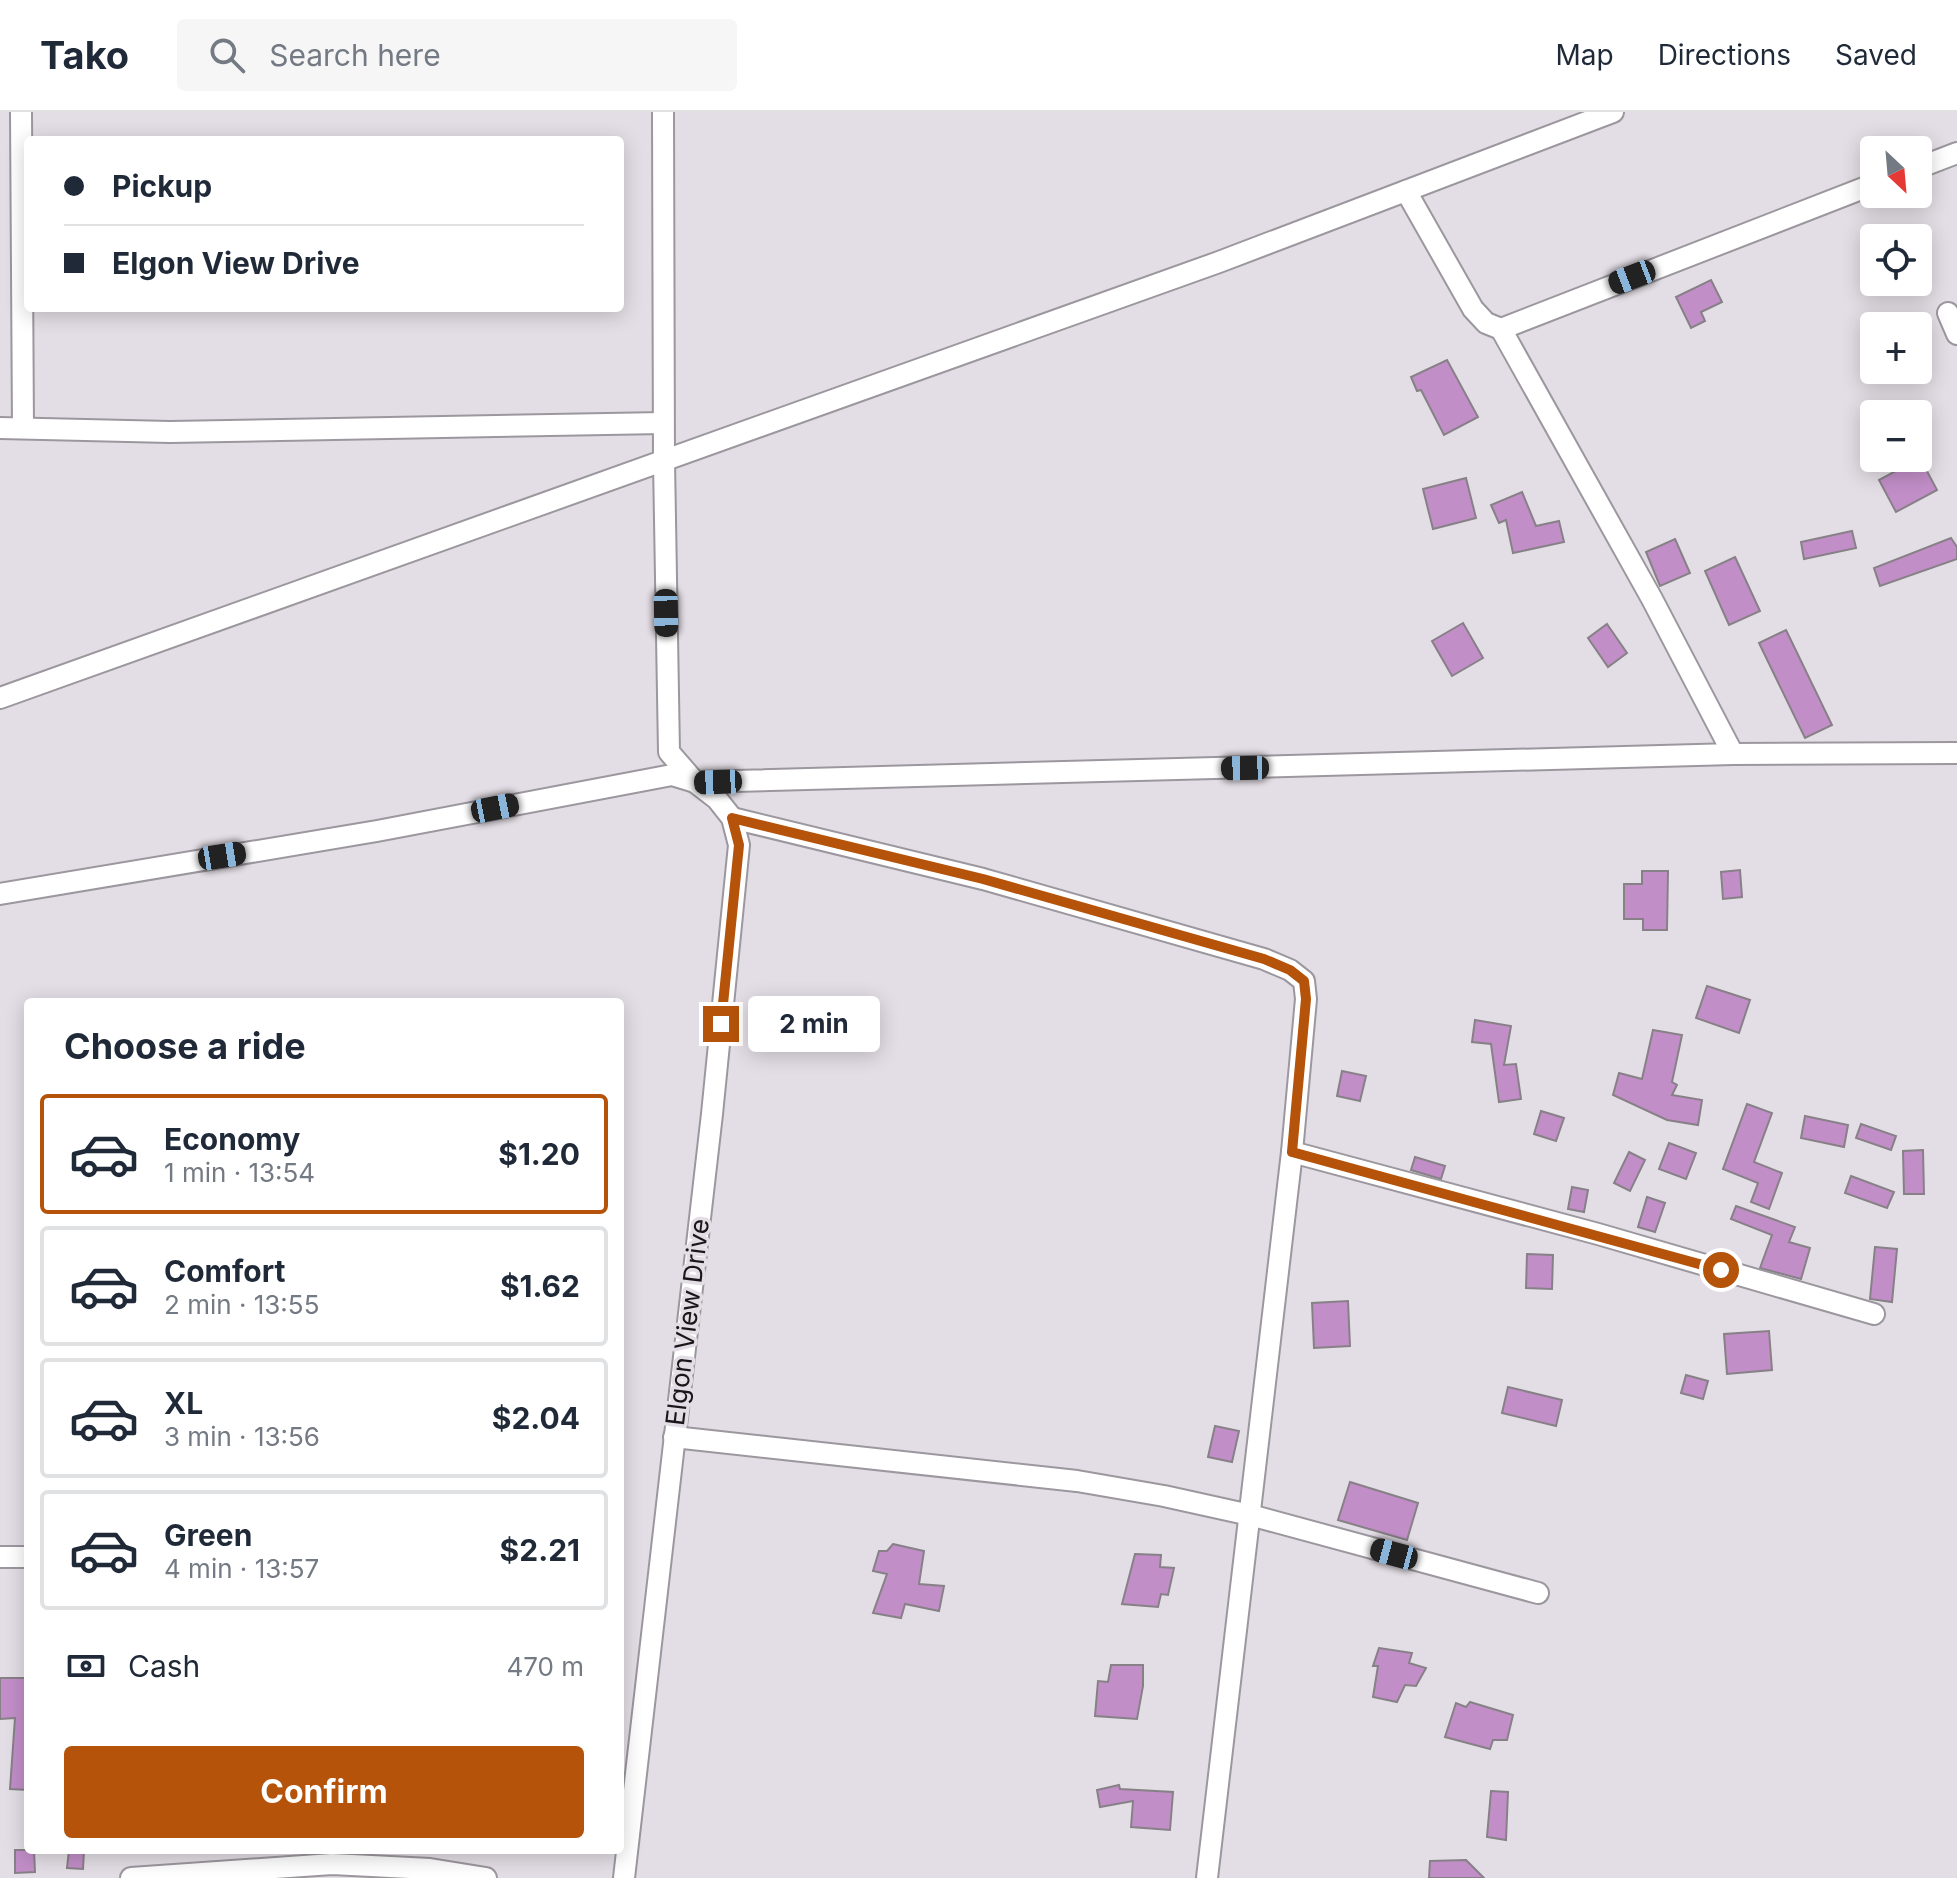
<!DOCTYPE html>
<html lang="en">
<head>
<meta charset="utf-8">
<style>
	:root { --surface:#fff; --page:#f6f6f7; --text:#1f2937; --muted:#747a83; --line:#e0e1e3; --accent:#b45309 }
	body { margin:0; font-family:Inter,sans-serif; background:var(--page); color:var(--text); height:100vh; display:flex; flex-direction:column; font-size:30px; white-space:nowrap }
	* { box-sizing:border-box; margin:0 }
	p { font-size:26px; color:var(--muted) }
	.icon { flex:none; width:44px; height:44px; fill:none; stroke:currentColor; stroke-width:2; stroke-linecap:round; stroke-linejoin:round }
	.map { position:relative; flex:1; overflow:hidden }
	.details { position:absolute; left:24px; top:886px; width:600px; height:856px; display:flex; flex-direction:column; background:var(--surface); border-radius:8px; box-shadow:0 4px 20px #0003 }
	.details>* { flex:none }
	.hud { position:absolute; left:24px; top:24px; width:600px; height:176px; border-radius:8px; box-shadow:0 4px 20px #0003; display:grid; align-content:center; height:176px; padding:0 40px; background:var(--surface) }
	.needle { width:52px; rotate:154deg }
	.buttons { position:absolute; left:1860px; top:24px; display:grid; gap:16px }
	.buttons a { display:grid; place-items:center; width:72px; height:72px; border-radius:8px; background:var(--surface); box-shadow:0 4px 20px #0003; font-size:40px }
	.end { position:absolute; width:36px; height:36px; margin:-18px; border:10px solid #b45309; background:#fff; box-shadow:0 0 0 4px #fff }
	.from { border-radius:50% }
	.bubble { position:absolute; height:56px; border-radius:8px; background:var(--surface); box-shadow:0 4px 20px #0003; font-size:26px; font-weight:700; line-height:56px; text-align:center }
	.car { position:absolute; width:24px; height:48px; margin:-24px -12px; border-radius:10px; box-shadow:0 0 6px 2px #0007; background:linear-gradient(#222 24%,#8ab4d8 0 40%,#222 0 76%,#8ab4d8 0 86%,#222 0) }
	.hud b { display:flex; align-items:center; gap:28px; height:76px; font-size:30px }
	.hud b+b { border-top:2px solid var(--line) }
	.hud i { width:20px; height:20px; background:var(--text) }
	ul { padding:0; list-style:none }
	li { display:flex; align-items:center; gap:24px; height:120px; margin:0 16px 12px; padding:0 24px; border:4px solid var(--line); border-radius:8px }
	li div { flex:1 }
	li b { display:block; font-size:30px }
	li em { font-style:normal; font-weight:700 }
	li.current { border-color:var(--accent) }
	li>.icon { width:72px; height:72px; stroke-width:1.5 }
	h2 { padding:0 40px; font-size:36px; line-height:96px }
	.pay { display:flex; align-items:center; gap:20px; height:88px; padding:0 40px; font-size:30px }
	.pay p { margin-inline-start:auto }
	.action { display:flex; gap:16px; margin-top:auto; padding:16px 40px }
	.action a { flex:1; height:92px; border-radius:8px; background:var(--accent); color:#fff; font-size:32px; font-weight:700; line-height:92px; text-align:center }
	header { display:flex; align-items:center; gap:48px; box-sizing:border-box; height:112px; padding:0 40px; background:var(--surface); border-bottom:2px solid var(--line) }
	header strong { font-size:38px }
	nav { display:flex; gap:44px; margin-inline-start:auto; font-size:28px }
	.search { width:560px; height:72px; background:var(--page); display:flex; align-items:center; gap:20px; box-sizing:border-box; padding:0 28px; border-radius:8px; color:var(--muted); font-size:30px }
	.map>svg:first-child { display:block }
	.building { fill:#c28ec8; stroke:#878187; stroke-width:2 }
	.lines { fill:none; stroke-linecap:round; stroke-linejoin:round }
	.street-casing { stroke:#9c979e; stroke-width:24 }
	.street { stroke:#fff; stroke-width:20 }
	.route { stroke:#b45309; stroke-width:10 }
	.labels { text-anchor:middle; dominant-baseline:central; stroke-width:7; stroke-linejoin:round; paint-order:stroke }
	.street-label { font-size:26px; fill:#19171a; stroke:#e3dee5 }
</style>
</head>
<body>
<header>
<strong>Tako</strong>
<div class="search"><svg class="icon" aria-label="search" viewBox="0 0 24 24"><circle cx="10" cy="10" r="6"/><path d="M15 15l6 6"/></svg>Search here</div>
<nav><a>Map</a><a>Directions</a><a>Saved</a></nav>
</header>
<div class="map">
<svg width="1957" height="1766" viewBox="0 0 1957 1766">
	<rect width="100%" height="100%" fill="#e3dee5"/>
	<g class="building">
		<polygon points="1711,168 1722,190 1701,200 1705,209 1691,216 1676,185"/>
		<polygon points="1447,248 1478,305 1444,323 1421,278 1417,279 1411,265"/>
		<polygon points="1920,346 1937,378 1896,400 1879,368"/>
		<polygon points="1466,366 1476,406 1433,417 1423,377"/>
		<polygon points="1522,380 1536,414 1559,409 1564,430 1513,441 1506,408 1499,411 1491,393"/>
		<polygon points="1852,419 1856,436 1804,447 1801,430"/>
		<polygon points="1951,426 1957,435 1957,447 1880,474 1874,456"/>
		<polygon points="1675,427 1690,461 1660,474 1646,440"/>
		<polygon points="1735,445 1760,499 1729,513 1705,459"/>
		<polygon points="1463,511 1483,546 1452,564 1432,529"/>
		<polygon points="1607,512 1627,541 1608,555 1588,526"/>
		<polygon points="1786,518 1832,613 1805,626 1759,531"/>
		<polygon points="1740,758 1742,785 1723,787 1721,760"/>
		<polygon points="1642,759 1668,759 1667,818 1643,818 1643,807 1624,807 1624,772 1642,772"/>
		<polygon points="1707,874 1750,888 1739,921 1696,906"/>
		<polygon points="1475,908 1511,914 1504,953 1516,952 1521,987 1499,990 1491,932 1472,930"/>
		<polygon points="1653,918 1682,923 1672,970 1677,973 1672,983 1702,988 1698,1013 1667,1008 1613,983 1619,961 1642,967"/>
		<polygon points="1342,959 1366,964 1360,989 1337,984"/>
		<polygon points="1747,992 1772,1001 1754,1050 1782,1061 1769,1097 1751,1090 1758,1071 1723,1057"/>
		<polygon points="1541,999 1564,1006 1556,1029 1534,1022"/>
		<polygon points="1805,1004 1848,1013 1844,1035 1801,1026"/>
		<polygon points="1861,1012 1896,1024 1891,1038 1856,1026"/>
		<polygon points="1669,1031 1696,1041 1686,1067 1659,1057"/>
		<polygon points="1923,1038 1924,1082 1904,1082 1903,1039"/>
		<polygon points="1629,1040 1645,1048 1630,1079 1614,1071"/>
		<polygon points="1415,1045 1445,1054 1441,1067 1411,1058"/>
		<polygon points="1851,1064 1894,1080 1887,1096 1845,1081"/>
		<polygon points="1572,1075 1588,1078 1584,1100 1568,1097"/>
		<polygon points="1647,1085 1665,1091 1655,1120 1638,1115"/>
		<polygon points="1736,1094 1795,1115 1789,1130 1810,1136 1801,1167 1760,1156 1772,1123 1731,1107"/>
		<polygon points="1875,1135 1897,1137 1892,1190 1870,1187"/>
		<polygon points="1527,1142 1553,1143 1552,1177 1526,1176"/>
		<polygon points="1348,1189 1350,1234 1314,1236 1312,1191"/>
		<polygon points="1769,1219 1772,1258 1727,1262 1724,1222"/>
		<polygon points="1686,1263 1708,1269 1703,1287 1681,1281"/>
		<polygon points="1508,1275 1562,1288 1556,1314 1502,1301"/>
		<polygon points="1215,1314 1239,1319 1232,1350 1208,1345"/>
		<polygon points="1350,1370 1418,1391 1407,1428 1338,1408"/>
		<polygon points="893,1432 924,1439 919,1472 944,1474 939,1499 905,1492 901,1506 873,1501 887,1462 873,1459 879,1439 887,1439"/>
		<polygon points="1135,1442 1161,1443 1160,1455 1174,1456 1168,1483 1161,1482 1158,1495 1122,1492"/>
		<polygon points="1379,1536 1412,1541 1409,1551 1426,1556 1416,1574 1405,1573 1397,1590 1373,1585 1378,1554 1373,1554"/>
		<polygon points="1111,1553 1143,1553 1143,1574 1137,1607 1095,1604 1098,1569 1108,1570"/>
		<polygon points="0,1566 28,1566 28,1678 10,1677 15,1606 0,1607"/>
		<polygon points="1470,1590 1513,1603 1507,1628 1493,1628 1490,1637 1445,1625 1456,1591 1466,1595"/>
		<polygon points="1119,1673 1120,1677 1173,1680 1170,1718 1131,1715 1133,1689 1100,1695 1097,1678"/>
		<polygon points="1491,1679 1508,1680 1506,1728 1487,1725"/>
		<polygon points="15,1738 34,1738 35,1760 15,1761"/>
		<polygon points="69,1738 84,1738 83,1757 67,1756"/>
		<polygon points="1466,1748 1484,1766 1429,1766 1430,1749"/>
	</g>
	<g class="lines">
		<defs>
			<g id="street">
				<polyline points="21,0 23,316"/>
				<polyline points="1918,56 1957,41"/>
				<polyline points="1406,79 1473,197 1486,211 1501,217 1874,72"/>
				<polyline points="1948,201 1957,222"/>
				<polyline points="1501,217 1652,487 1733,642"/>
				<polyline points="0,316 170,320 663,311"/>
				<polyline points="0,586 1219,150 1613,0"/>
				<polyline points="732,706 983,767 1264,847 1290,858 1304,869 1306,887 1292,1040 1207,1766"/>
				<polyline points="0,782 377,719 672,663 695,670 1733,642 1957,641"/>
				<polyline points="1292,1040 1598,1122 1874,1202"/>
				<polyline points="674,1325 1077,1369 1164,1384 1250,1403 1538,1481"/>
				<polyline points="0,1445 28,1445"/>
				<polyline points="131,1766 332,1752 430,1757 486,1766"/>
				<polyline points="624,1766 712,1002 739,733 732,706 717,687 695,670 669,640 664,349 663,0"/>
			</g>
		</defs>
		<use href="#street" class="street-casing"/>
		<use href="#street" class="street"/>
	</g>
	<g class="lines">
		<polyline class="route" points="721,912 739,733 732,706 983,767 1264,847 1290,858 1304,869 1306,887 1292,1040 1721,1158"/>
	</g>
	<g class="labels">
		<g class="street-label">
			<text transform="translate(687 1210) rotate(-83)">Elgon View Drive</text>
		</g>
	</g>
</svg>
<div class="buttons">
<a><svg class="needle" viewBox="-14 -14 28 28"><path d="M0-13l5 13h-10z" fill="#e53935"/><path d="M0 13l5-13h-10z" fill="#747a83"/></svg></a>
<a><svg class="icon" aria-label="locate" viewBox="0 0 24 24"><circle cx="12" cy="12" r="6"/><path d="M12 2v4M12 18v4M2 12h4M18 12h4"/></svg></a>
<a>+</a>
<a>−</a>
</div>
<i class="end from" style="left:1721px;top:1158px"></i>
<i class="end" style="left:721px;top:912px"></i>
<div class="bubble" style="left:748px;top:884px;width:132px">2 min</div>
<i class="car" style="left:1632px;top:165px;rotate:249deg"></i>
<i class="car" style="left:666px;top:501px;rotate:179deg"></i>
<i class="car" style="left:1245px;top:656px;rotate:269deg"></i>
<i class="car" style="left:718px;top:670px;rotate:268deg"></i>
<i class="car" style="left:495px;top:696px;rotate:79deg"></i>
<i class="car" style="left:222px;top:744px;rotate:81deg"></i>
<i class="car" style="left:1394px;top:1442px;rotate:285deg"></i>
<div class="hud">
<b><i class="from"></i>Pickup</b>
<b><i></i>Elgon View Drive</b>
</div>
<section class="details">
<h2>Choose a ride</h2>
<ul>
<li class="current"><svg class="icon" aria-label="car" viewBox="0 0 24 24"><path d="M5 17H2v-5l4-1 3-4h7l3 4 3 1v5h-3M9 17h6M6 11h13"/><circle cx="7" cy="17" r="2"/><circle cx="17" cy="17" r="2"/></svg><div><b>Economy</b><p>1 min · 13:54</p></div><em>$1.20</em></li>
<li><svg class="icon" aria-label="car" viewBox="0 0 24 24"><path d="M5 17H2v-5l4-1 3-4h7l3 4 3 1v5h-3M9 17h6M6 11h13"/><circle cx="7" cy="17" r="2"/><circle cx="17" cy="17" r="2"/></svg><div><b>Comfort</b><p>2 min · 13:55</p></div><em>$1.62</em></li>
<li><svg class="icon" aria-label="car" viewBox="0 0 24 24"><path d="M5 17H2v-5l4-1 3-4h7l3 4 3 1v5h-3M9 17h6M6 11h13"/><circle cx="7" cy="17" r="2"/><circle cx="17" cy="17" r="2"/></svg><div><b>XL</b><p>3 min · 13:56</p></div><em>$2.04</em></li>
<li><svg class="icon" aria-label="car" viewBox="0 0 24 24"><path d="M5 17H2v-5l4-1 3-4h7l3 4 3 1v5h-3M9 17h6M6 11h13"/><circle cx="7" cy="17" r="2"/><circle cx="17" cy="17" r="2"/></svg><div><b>Green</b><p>4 min · 13:57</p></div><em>$2.21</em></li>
</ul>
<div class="pay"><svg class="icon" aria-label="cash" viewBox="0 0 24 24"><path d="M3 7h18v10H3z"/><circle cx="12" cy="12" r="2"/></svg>Cash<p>470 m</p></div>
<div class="action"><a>Confirm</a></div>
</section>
</div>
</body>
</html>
